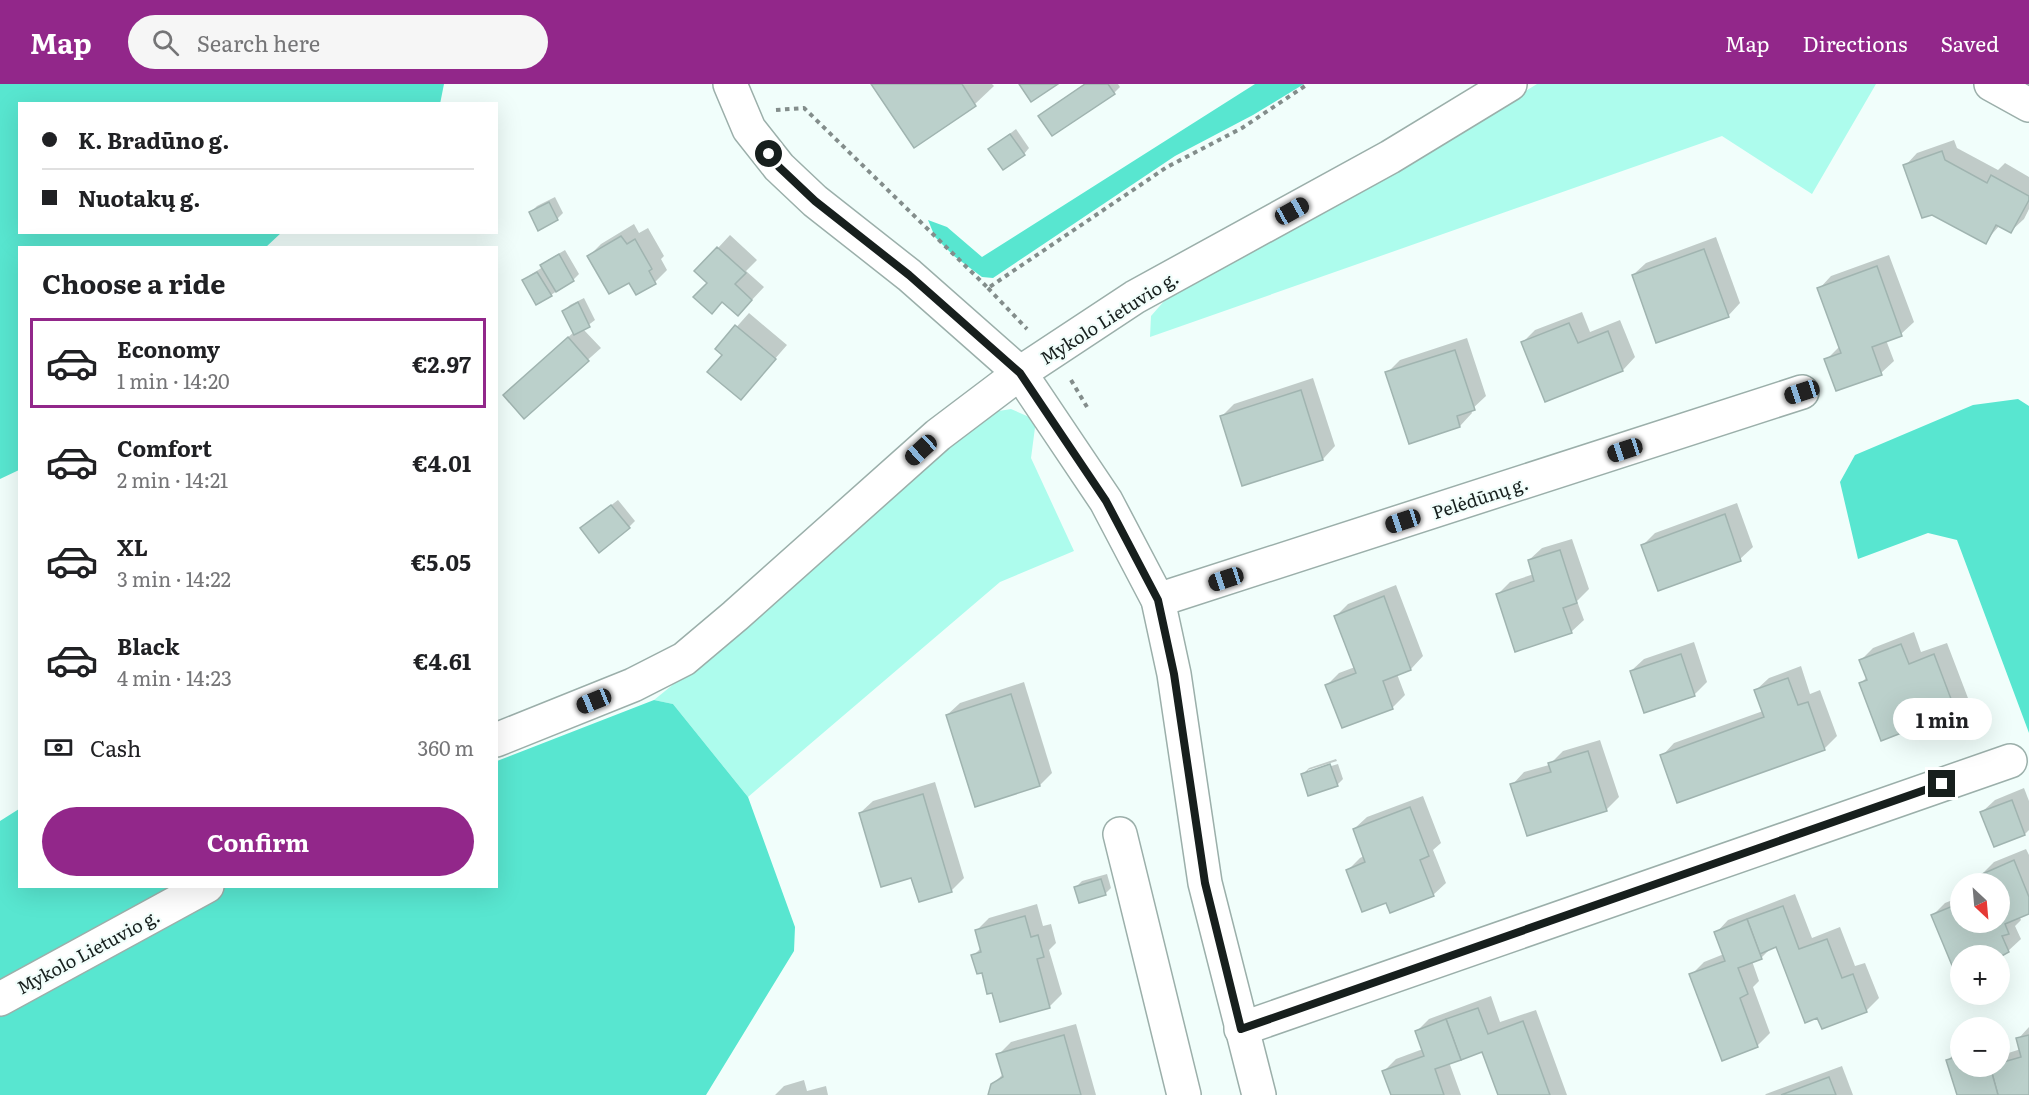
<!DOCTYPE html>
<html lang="en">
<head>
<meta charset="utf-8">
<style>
	:root { --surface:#fff; --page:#f6f6f6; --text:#202124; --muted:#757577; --line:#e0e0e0; --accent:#92278a }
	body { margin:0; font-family:Literata,serif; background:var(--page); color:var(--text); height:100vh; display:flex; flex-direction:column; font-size:22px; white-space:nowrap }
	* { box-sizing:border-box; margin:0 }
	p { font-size:20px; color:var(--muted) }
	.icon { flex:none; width:33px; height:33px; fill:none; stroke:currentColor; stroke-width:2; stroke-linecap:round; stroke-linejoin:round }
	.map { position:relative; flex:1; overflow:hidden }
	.details { position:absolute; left:18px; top:162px; width:480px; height:642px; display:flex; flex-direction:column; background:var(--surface); border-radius:0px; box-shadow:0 6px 24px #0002 }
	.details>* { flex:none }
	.guide { position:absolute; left:18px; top:18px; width:480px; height:132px; border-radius:0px; box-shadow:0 6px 24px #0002; display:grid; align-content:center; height:132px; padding:0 24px; background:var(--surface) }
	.needle { width:39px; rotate:154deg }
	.buttons { position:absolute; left:1950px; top:789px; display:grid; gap:12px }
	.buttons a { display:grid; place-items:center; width:60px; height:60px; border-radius:50%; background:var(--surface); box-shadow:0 6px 24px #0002; font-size:30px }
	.end { position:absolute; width:27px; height:27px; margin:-14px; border:8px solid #171f1d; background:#fff; box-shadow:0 0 0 3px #fff }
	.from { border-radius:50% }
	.bubble { position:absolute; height:42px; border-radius:21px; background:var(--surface); box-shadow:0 6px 24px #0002; font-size:20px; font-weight:700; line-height:42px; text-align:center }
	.car { position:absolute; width:18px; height:36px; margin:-18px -9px; border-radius:8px; box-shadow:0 0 4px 2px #0007; background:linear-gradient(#222 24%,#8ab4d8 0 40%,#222 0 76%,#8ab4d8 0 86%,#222 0) }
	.guide b { display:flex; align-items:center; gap:21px; height:57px; font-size:22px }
	.guide b+b { border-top:2px solid var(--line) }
	.guide i { width:15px; height:15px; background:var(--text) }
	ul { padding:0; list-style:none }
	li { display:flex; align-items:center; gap:18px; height:90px; margin:0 12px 9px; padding:0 12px; border:3px solid transparent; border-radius:0px }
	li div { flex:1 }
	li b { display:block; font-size:22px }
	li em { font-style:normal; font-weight:700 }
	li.selected { border-color:var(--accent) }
	li>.icon { width:54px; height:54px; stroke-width:1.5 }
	h2 { padding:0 24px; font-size:27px; line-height:72px }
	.pay { display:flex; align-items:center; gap:15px; height:66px; padding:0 24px; font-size:22px }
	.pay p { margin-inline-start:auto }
	.cta { display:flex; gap:12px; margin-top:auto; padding:12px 24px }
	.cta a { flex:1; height:69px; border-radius:36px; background:var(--accent); color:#fff; font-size:24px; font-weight:700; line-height:69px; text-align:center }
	header { display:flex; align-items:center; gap:36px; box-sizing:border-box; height:84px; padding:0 30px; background:var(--accent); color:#fff }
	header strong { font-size:28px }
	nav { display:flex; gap:33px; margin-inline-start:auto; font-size:21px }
	.search { width:420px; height:54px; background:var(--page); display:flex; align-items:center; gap:15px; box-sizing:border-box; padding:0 21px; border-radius:33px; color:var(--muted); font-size:22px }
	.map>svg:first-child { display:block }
	.green { fill:#adfced }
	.forest { fill:#58e6d0 }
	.shadow { fill:#0003 }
	.building { fill:#bbd0cb; stroke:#a0b4b0; stroke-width:1.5 }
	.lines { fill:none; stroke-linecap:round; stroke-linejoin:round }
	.minor-casing { stroke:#9bafaa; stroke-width:36 }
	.path { stroke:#838d8b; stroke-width:4; stroke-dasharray:4.5 4.5; stroke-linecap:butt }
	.minor { stroke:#fff; stroke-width:33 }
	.route { stroke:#171f1d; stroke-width:8 }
	.labels { text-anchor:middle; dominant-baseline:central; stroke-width:4.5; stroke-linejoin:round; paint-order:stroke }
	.street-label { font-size:18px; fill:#171f1d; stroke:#f1fefb }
</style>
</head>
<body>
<header>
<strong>Map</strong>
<div class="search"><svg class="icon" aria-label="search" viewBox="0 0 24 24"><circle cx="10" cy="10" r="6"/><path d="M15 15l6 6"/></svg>Search here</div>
<nav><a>Map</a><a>Directions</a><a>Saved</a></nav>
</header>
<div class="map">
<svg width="2029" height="1011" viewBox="0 0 2029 1011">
	<rect width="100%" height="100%" fill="#f1fefb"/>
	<g class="green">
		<polygon points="1537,0 1876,0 1812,110 1722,52 1150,253 1151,232 1165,216 1455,51"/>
		<polygon points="1011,325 1036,336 1031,374 1074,467 1000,498 748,713 673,620 654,616 729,555 935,368 993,328"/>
	</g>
	<g class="forest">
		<polygon points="0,0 444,0 440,20 20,20 20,148 281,149 266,163 20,164 19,386 0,395"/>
		<polygon points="1255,0 1304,0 1253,31 1175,72 993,194 982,193 954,172 935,153 928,136 947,143 982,173"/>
		<polygon points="2018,315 2029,322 2029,649 1957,456 1928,449 1858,475 1840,398 1855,371 1973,321"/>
		<polygon points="654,616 673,620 748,713 795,843 794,867 706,1011 0,1011 0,737 19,725 20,802 496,802 497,677"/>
	</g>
	<g class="shadow">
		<polygon points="873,0 992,0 994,2 975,20 915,62"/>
		<polygon points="1084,0 1118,0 1120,3 1114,9 1040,32"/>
		<polygon points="1016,45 1029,64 1024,70 990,65"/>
		<polygon points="1954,56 1957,64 1998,86 2005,79 2029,93 2029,125 2024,135 2011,147 2000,141 1985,158 1905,82 1917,69"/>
		<polygon points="555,113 563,129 557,135 531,128 537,122"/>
		<polygon points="634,140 639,149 648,144 664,172 661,175 667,186 655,198 588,173 601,160"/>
		<polygon points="730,151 757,176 746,187 764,203 750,218 723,217 709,199 718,164"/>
		<polygon points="1716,153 1740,219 1728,232 1633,191 1646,179"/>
		<polygon points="565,166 579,190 573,196 551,211 524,197 530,191 543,183 542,181 548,176"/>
		<polygon points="1889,171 1914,238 1901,250 1886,256 1894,277 1881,289 1837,305 1826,276 1840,262 1819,205 1831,192"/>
		<polygon points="584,214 595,236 583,245 601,264 524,333 517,299 574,248 564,227 570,221"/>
		<polygon points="1582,228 1590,248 1620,236 1635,273 1623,286 1546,316 1523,258 1535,246"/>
		<polygon points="749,229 787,261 741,314 724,270 717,265"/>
		<polygon points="1467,254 1486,312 1471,326 1472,329 1460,342 1410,358 1387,289 1400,276"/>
		<polygon points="1313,294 1335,362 1323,375 1243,401 1221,333 1234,320"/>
		<polygon points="618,416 635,437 629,443 588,439"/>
		<polygon points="1737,419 1753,463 1740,475 1643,461 1655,449"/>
		<polygon points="1572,455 1589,505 1577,517 1584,536 1571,548 1498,510 1510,498 1534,490 1529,476 1542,464"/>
		<polygon points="1396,501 1423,572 1411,585 1397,590 1405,611 1393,623 1343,642 1327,601 1339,589 1355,583 1336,532 1348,520"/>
		<polygon points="1914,548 1921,568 1947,559 1971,622 1959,635 1931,646 1928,638 1860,600 1867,593 1861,576 1873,564"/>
		<polygon points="1694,558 1707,598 1694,611 1631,587 1644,575"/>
		<polygon points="1801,582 1810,610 1820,606 1837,652 1824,665 1662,672 1674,659 1763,627 1756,606 1769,594"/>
		<polygon points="1024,598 1052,689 1040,701 947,631 960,619"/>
		<polygon points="1600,656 1619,713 1606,726 1512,701 1524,688 1549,681 1563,667"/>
		<polygon points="1336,675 1337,677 1308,686 1308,689 1338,680 1343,695 1337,701 1303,690 1309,684"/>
		<polygon points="935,698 964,794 951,807 912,792 860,729 873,717"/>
		<polygon points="2024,704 2029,717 2029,746 2025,750 1982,728 1995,716"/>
		<polygon points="1423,712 1441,759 1433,766 1446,799 1433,811 1387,817 1348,786 1360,774 1364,772 1354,745 1367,733"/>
		<polygon points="2026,765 2029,771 2029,828 2019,832 2021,836 2015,842 2021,855 2008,867 1960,872 1960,888 1957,889 1933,831 1945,819 1960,813 1960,838 2000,838 2000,800 1981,791 1994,778"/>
		<polygon points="1107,790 1111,804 1105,810 1076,803 1082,797"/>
		<polygon points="1795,810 1812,854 1840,843 1855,882 1865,879 1879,914 1866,927 1777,861 1771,864 1761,874 1752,877 1759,897 1753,903 1770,949 1758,961 1723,975 1691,891 1704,878 1724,870 1716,849 1728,836"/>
		<polygon points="1037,820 1043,842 1051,840 1056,859 1049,866 1062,910 1050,922 1001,936 993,907 973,872 981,864 976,847 989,834"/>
		<polygon points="1491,912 1500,938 1536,926 1567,1011 1499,1011 1483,966 1449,978 1461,1011 1392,1011 1384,987 1396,975 1423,965 1417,947 1429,935"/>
		<polygon points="1076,940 1096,1011 990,1011 992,1001 1003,990 998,971 1011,958"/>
		<polygon points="2029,943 2029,1011 1958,1011 1948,976 1960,964 1960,982 2000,982 2000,961 2002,971 2021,965 2018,955"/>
		<polygon points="1842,982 1853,1011 1765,1011 1766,1010"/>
		<polygon points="804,996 807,1007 826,1002 828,1011 775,1011 784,1002"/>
	</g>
	<g class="building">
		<polygon points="871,0 962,0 976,22 914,64"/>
		<polygon points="1019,0 1058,0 1031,18"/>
		<polygon points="1085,0 1108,0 1115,10 1052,52 1038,32"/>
		<polygon points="1010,50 1025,71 1003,86 988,65"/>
		<polygon points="1942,67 1945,76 1987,99 1991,91 2029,112 2029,116 2011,149 1996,141 1986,160 1932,131 1922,134 1903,81"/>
		<polygon points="549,118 558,136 538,147 529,128"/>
		<polygon points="621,152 627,160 635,155 652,185 649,187 656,200 636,211 629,199 609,210 587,172"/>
		<polygon points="717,163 746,189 735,200 752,216 738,232 722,218 712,230 693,213 707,199 694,187"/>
		<polygon points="1704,165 1729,233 1656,259 1632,191"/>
		<polygon points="559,170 574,197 556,208 540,181"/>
		<polygon points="1877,182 1902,252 1872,263 1882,291 1836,307 1824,275 1841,269 1817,204"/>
		<polygon points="537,188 552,212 536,221 522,196"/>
		<polygon points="578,218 590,243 574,251 562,227"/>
		<polygon points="1569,239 1578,259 1608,247 1623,287 1545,318 1521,258"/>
		<polygon points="735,241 776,275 741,316 707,288 722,271 715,265"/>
		<polygon points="568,253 589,277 524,335 503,311"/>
		<polygon points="1455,266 1475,326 1457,332 1460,343 1409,360 1385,288"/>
		<polygon points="1301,306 1323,376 1242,402 1220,332"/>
		<polygon points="611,421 630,444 599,469 580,444"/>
		<polygon points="1725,430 1741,477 1658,507 1641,461"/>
		<polygon points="1560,466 1577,519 1563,524 1572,549 1515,568 1496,510 1534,497 1528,476"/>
		<polygon points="1384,512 1411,586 1383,597 1393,625 1342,644 1325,601 1356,589 1334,532"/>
		<polygon points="1901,560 1909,580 1934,570 1959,636 1930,647 1927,639 1881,657 1859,599 1867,596 1859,576"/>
		<polygon points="1681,570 1695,612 1644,629 1630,587"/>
		<polygon points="1788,594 1798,621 1808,618 1825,666 1677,719 1660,671 1764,633 1754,606"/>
		<polygon points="1011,610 1040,702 975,723 946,631"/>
		<polygon points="1588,667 1607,727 1527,752 1510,700 1551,688 1548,679"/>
		<polygon points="1330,680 1338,702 1308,712 1301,690"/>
		<polygon points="923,710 952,808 919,818 911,794 881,803 859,729"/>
		<polygon points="2012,716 2025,751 1994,763 1980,728"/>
		<polygon points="1410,723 1429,772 1420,776 1434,812 1390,829 1386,819 1362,828 1346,786 1365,778 1353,745"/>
		<polygon points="2014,776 2029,813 2029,830 2005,840 2009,850 2002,852 2009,868 2000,873 1960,872 1960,889 1956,891 1931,831 1960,819 1960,838 2000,838 2000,800 1983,800 1980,791"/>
		<polygon points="1101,795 1106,811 1079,819 1074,803"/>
		<polygon points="1783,822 1799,865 1827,855 1842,894 1853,890 1867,928 1822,945 1817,934 1805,939 1776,863 1760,870 1747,835"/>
		<polygon points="1025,832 1031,853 1038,851 1044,873 1037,875 1050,924 1000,938 992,909 987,910 982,889 977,890 971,871 981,868 975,846"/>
		<polygon points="1747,835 1762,875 1738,884 1748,910 1740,914 1758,963 1722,977 1689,890 1725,877 1714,848"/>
		<polygon points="1478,924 1488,950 1523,937 1550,1011 1498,1011 1482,968 1461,976 1446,935"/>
		<polygon points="1446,935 1461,976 1435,985 1444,1011 1391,1011 1382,987 1424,972 1415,947"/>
		<polygon points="1064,951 1081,1011 988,1011 991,1000 1003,993 996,970"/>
		<polygon points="2029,951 2029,1011 1998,1011 1990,982 2000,982 2000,979 2021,973 2016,954"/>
		<polygon points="1960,972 1960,982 1990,982 1998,1011 1957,1011 1946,976"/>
		<polygon points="1829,993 1836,1011 1781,1011"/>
	</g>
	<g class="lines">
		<defs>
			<g id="minor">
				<polyline points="730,0 749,45 779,83 815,117 909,191 1020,289 1106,417 1158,516 1174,590 1205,799 1259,1011"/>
				<polyline points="1991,0 2029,21"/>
				<polyline points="1158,516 1802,308"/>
				<polyline points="496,656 633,601 684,575 735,532 938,351 1020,289 1135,213 1390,73 1510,0"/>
				<polyline points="1120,750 1184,1011"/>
				<polyline points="0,915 207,802"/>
				<polyline points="1241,945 2010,677"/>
			</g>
		</defs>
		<use href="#minor" class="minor-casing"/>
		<g class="path">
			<polyline points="776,26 804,24 988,204 1167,83 1242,44 1308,0"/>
			<polyline points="988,204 1027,245"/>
			<polyline points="1071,296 1087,323"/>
		</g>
		<use href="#minor" class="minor"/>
	</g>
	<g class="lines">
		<polyline class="route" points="769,70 779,83 815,117 909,191 1020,289 1106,417 1158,516 1174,590 1205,799 1241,945 1942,700"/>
	</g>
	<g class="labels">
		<g class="street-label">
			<text transform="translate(1109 233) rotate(-32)">Mykolo Lietuvio g.</text>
			<text transform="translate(1480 413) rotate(-18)">Pelėdūnų g.</text>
			<text transform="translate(88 867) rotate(-28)">Mykolo Lietuvio g.</text>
		</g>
	</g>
</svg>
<div class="buttons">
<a><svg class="needle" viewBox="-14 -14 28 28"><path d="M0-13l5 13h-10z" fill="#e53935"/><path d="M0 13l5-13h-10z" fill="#757577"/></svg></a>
<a>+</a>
<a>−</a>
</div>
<i class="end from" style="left:769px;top:70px"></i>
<i class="end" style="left:1942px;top:700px"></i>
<div class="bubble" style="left:1893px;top:614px;width:99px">1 min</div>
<i class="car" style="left:1292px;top:127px;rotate:61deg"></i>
<i class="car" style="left:1802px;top:308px;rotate:252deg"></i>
<i class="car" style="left:921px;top:366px;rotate:228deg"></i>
<i class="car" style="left:1625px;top:366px;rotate:252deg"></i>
<i class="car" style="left:1403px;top:437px;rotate:252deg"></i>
<i class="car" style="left:1226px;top:495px;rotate:252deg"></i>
<i class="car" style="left:594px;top:617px;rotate:248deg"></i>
<div class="guide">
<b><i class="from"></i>K. Bradūno g.</b>
<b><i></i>Nuotakų g.</b>
</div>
<section class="details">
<h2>Choose a ride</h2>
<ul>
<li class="selected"><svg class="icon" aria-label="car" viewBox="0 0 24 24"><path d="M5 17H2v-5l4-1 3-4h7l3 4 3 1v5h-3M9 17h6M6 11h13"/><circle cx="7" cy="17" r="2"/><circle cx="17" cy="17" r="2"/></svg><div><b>Economy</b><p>1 min · 14:20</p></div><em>€2.97</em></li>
<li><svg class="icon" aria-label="car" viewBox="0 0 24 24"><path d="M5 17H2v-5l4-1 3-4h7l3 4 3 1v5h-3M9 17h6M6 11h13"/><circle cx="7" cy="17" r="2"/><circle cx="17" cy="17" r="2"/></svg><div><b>Comfort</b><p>2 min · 14:21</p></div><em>€4.01</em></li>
<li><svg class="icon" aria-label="car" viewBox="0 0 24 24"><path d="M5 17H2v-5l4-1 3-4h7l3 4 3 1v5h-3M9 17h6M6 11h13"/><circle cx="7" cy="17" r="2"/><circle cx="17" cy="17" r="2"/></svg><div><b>XL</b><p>3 min · 14:22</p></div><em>€5.05</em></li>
<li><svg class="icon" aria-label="car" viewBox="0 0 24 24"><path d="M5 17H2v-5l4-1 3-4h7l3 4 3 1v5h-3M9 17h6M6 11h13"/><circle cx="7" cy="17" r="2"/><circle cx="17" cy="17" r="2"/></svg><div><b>Black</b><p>4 min · 14:23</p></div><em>€4.61</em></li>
</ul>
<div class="pay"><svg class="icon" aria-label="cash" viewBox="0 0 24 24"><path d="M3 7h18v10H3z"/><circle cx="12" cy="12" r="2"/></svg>Cash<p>360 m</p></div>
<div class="cta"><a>Confirm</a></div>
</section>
</div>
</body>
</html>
